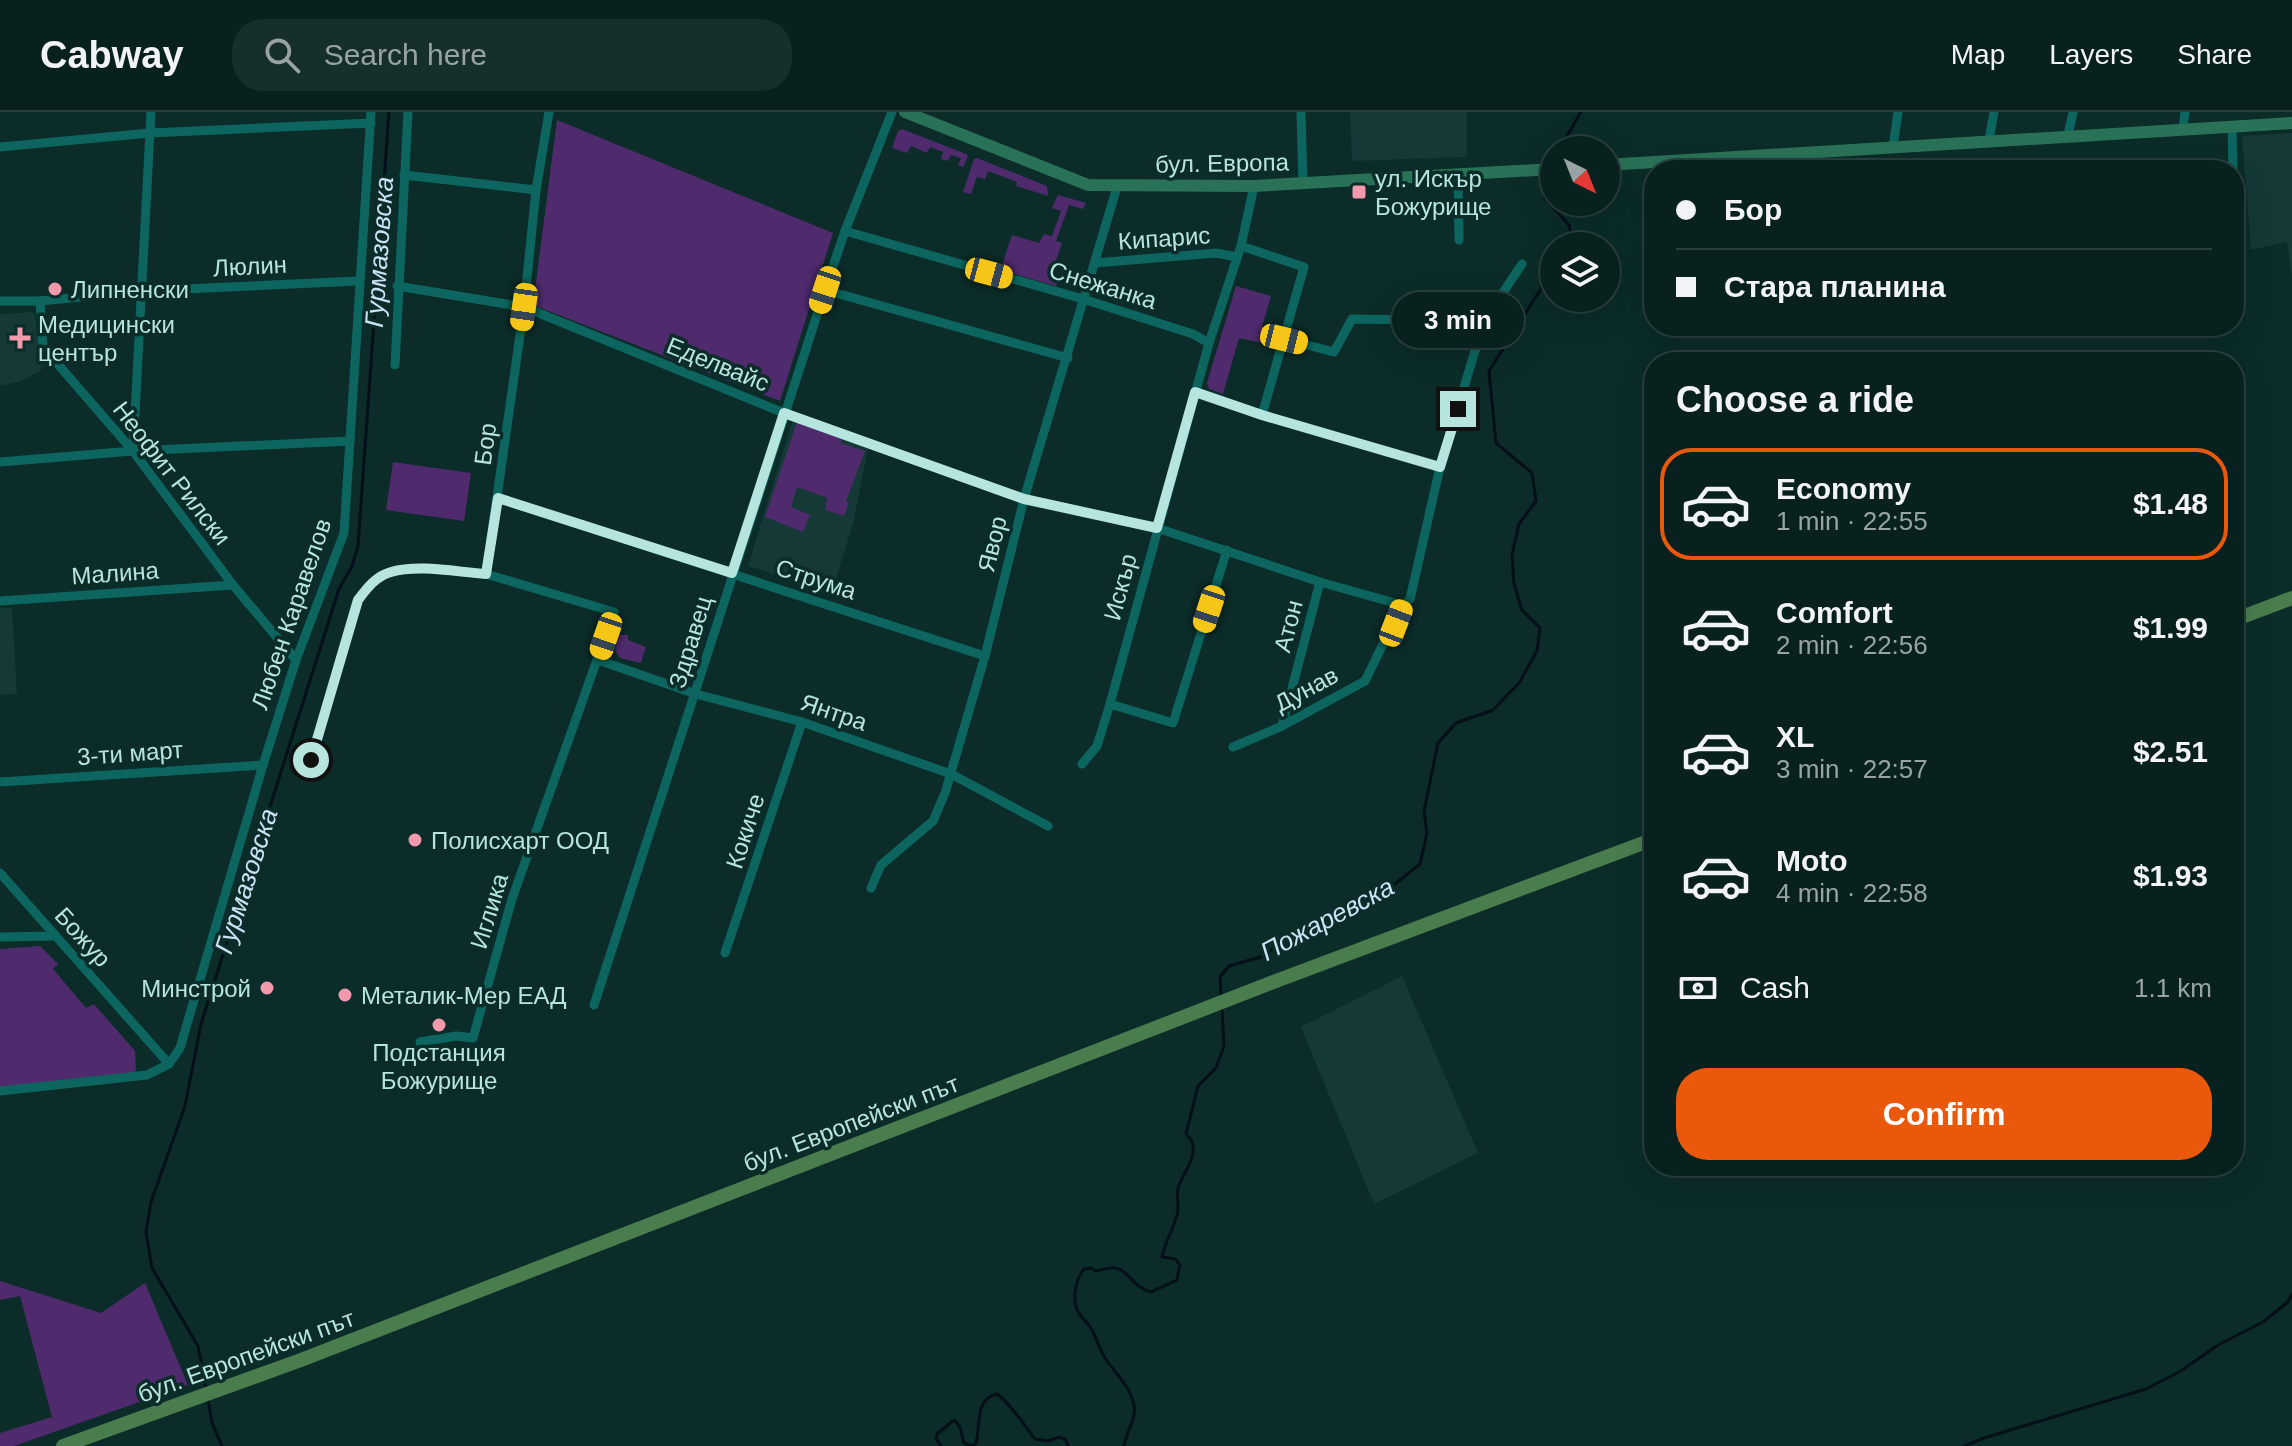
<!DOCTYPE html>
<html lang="en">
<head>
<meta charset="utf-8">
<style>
	:root { --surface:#08211f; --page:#162e2c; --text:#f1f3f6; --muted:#98a3a4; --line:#293e3d; --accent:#ea580c }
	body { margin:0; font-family:Arial,sans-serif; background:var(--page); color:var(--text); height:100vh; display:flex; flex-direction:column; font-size:30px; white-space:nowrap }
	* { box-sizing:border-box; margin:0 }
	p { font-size:26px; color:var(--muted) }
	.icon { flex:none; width:44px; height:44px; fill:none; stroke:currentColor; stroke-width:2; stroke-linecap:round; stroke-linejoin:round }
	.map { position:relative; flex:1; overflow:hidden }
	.panel { position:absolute; left:1644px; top:240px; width:600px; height:824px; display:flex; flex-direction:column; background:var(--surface); border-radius:32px; box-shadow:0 8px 32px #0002,0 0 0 2px var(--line) }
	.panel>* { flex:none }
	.hud { position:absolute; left:1644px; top:48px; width:600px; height:176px; border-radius:32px; box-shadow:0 8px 32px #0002,0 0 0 2px var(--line); display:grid; align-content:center; height:176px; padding:0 32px; background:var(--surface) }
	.needle { width:52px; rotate:137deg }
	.fabs { position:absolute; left:1540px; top:24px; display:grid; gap:16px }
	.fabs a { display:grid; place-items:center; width:80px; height:80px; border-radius:50%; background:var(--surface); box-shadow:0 8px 32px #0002,0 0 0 2px var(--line); font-size:40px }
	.end { position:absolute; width:36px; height:36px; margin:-18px; border:10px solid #b6e4de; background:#111; box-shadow:0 0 0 4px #111 }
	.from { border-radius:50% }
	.bubble { position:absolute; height:56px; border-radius:28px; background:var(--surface); box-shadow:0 8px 32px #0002,0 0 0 2px var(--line); font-size:26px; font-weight:800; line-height:56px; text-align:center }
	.car { position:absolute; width:24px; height:48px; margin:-24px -12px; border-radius:10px; box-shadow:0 0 6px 2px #0007; background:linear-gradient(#f5c518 24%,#345 0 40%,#f5c518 0 76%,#345 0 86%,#f5c518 0) }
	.hud b { display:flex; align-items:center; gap:28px; height:76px; font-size:30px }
	.hud b+b { border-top:2px solid var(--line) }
	.hud i { width:20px; height:20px; background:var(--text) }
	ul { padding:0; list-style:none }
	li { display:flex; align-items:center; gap:24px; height:112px; margin:0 16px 12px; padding:0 16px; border:4px solid transparent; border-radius:32px }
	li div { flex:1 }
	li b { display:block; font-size:30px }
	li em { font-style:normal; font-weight:800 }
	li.current { border-color:var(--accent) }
	li>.icon { width:72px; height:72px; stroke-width:1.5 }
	h2 { padding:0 32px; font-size:36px; line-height:96px }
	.pay { display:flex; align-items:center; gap:20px; height:88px; padding:0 32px; font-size:30px }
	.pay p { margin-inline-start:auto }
	.button { display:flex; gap:16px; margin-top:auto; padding:16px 32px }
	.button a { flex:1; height:92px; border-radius:32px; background:var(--accent); color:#fff; font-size:32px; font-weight:800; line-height:92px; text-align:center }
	header { display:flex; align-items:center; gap:48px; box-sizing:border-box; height:112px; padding:0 40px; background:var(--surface); border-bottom:2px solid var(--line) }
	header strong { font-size:38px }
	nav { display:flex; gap:44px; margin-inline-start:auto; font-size:28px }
	.search { width:560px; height:72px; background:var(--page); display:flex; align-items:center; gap:20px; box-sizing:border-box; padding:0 28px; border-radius:32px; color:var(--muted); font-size:30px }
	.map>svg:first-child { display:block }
	.built { fill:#143936 }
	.green { fill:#4f2b6e }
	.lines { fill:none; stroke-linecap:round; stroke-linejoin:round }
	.stream { stroke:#040f1a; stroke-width:3 }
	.street { stroke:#0c665f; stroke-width:9 }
	.secondary { stroke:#2a7257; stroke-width:12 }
	.primary { stroke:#497d4e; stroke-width:14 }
	.route { stroke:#b6e4de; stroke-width:10 }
	.poi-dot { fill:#f29aac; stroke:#0b2c29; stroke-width:3 }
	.labels { text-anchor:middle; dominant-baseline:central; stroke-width:7; stroke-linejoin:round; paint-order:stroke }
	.street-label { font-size:24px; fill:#b6e4de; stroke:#0b2c29 }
	.poi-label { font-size:24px; fill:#b6e4de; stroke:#0b2c29; text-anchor:start }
	.water-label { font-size:26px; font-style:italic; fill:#cce1f4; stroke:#0b2c29 }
</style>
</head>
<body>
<header>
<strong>Cabway</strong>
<div class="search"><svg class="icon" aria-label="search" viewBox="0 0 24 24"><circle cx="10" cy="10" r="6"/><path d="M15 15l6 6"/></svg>Search here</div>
<nav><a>Map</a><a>Layers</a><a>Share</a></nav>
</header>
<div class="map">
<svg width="2292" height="1334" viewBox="0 0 2292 1334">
	<rect width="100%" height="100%" fill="#0b2c29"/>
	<g class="built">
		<polygon points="1350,0 1467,0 1467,45 1352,49"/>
		<polygon points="2292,21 2292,167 2287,130 2251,138 2242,24"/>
		<polygon points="33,200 47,249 40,259 19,270 0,274 0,202"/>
		<polygon points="793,307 868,337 854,408 832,480 748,454"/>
		<polygon points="0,496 12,496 17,582 0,583"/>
		<polygon points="1402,864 1478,1041 1374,1092 1301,915"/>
	</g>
	<g class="green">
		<polygon points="557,8 833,121 780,289 533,193"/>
		<polygon points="902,17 966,42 968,44 963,55 958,53 961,46 951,43 948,49 941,47 943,40 930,35 927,41 911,34 907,41 892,36 898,19"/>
		<polygon points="977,46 1047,74 1048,84 1016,74 1017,70 988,59 985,67 977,65 971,82 963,80 974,47"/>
		<polygon points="1058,83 1086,91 1083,97 1069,93 1056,129 1062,131 1050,166 1058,169 1056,174 997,157 996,152 1002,153 1012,123 1039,131 1044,122 1052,124 1061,99 1052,96"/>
		<polygon points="1236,174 1271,184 1262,215 1276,219 1271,233 1239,226 1223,282 1209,277 1207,271"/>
		<polygon points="797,310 842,326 840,331 865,339 846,389 849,391 844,404 825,398 827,386 797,375 791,395 810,403 803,420 765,405"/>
		<polygon points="393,350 471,361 464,409 386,398"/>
		<polygon points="618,523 628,523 628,528 646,535 641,551 620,546 615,539"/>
		<polygon points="40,834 58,852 53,857 86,896 94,892 135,939 136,961 0,977 0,837"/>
		<polygon points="0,1169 101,1201 145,1171 188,1273 14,1334 0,1334 0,1321 52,1305 20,1184 0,1188"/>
	</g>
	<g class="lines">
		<g class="stream">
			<polyline points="1559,38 1581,0"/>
			<polyline points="1552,62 1545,86 1569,113 1574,134"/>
			<polyline points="1221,884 1220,865 1229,854 1264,844 1291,822 1328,809 1359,786 1390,776 1420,752 1427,721 1424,699 1438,631 1456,611 1493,598 1519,571 1537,539 1540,516 1522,498 1514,472 1512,443 1519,412 1536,389 1532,361 1496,331 1489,259 1554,156"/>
			<polyline points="206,1276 198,1234 152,1156 146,1120 151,1090 185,994 201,912 339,477 352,454 358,434 389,0"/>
			<polyline points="208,1287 212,1311 222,1334"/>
			<path d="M941,1334l-5,-8 1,-4 17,-14 6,7 4,16 8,3 4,-3c5,-18 -2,-44 21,-49 15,11 27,31 38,45l13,2 11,-4 7,3 2,6"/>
			<path d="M1124,1334c2,-14 13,-28 10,-41 -4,-19 -19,-32 -29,-47 -6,-9 -8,-19 -13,-28 -3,-6 -8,-10 -12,-15 -9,-12 -5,-35 4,-46l8,-1 3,3c7,-1 16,-4 21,-3 13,3 18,20 35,24l26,-12 3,-15 -5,-6 -13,-2c3,-15 11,-27 15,-42 3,-9 -2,-21 2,-30 7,-17 24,-35 7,-51l12,-48 18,-18 8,-22 -2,-38"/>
			<polyline points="1965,1334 1984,1326 2146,1277 2181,1259 2218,1233 2263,1210 2288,1190 2292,1182"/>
		</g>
		<g class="street">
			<polyline points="1301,0 1303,71"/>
			<polyline points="2232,14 2233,58"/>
			<polyline points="2183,16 2185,0"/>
			<polyline points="2068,23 2073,0"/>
			<polyline points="1989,28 1994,0"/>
			<polyline points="0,35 150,21 371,11"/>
			<polyline points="1893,35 1898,0"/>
			<polyline points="1809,58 1814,40"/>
			<polyline points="1458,62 1459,128"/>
			<polyline points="404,63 536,78"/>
			<polyline points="2234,85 2237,191 2234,191"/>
			<polyline points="845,119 1083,187 1193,222 1209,231"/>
			<polyline points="1241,134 1304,155 1262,303"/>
			<polyline points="1095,151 1216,141 1237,145"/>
			<polyline points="397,174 524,195 784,301 1024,387 1157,416 1320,470 1402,493"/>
			<polyline points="825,178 1068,246"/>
			<polyline points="0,189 40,189 141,179 358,169"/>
			<polyline points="40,189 43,235 133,339 233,473 296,548"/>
			<polyline points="1284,227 1334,240 1352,207 1484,209"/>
			<polyline points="395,253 408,0"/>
			<polyline points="1195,280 1262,303 1440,355"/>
			<polyline points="133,339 151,0"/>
			<polyline points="0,350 133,339 350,329"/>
			<polyline points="498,386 985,544"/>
			<polyline points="0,489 233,473"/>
			<polyline points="598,548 696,582 802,610 951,662 1048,714"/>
			<polyline points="1110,592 1173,611 1227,438"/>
			<polyline points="1282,614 1320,470"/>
			<polyline points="1233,635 1282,614 1365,569 1402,493 1410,487 1440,355 1484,209 1522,152"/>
			<path d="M311,648l47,-160c9,-12 18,-24 33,-28 28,-8 66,0 95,2l38,-267 12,-117 13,-78"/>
			<polyline points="1082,652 1097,634 1110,592 1209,231 1241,134 1254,74"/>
			<polyline points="0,670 263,653"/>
			<polyline points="0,761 169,952"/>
			<polyline points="871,776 881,753 933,709 945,681 985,544 1024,387 1117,75"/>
			<polyline points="0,825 54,824"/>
			<polyline points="725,841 802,610"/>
			<polyline points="594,893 825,178 845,119 892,0"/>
			<polyline points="420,930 456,924 473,926 512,787 614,500 486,462"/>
			<polyline points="0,979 147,963 169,952 180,936 263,653 296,548 344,421 371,0"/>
		</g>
		<g class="secondary">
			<polyline points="905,0 1088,73 1254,74 1554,57"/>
			<polyline points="1606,53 2292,11"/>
		</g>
		<g class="primary">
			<polyline points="2234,508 2292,486"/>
			<polyline points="63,1334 301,1248 1276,869 1654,727"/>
		</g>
	</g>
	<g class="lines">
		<path class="route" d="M311,648l47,-160c9,-12 18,-24 33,-28 28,-8 65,0 95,2l12,-76 234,75 52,-160 240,86 133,29 38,-136 67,23 178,52 18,-58"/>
	</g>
	<g class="poi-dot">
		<rect x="1351" y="72" width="16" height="16" rx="4"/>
		<circle cx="55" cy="177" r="8"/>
		<path d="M16 214h8v8h8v8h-8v8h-8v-8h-8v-8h8z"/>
		<circle cx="415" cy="728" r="8"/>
		<circle cx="267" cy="876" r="8"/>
		<circle cx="345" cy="883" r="8"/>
		<circle cx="439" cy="913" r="8"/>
	</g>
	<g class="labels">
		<g class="street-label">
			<text transform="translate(1222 51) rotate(-1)">бул. Европа</text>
			<text transform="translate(1164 126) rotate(-4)">Кипарис</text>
			<text transform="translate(250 154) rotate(-3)">Люлин</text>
			<text transform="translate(1103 173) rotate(17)">Снежанка</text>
			<text transform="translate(718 252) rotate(22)">Еделвайс</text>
			<text transform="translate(485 332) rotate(-82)">Бор</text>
			<text transform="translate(172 361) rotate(52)">Неофит Рилски</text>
			<text transform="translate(992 432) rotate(-76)">Явор</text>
			<text transform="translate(115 461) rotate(-4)">Малина</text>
			<text transform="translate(816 467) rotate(18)">Струма</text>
			<text transform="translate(1120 475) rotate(-75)">Искър</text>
			<text transform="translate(291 502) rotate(-71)">Любен Каравелов</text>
			<text transform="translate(1288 514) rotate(-75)">Атон</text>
			<text transform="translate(690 530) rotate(-73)">Здравец</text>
			<text transform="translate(1306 577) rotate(-28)">Дунав</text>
			<text transform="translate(834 600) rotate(19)">Янтра</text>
			<text transform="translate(130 641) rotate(-4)">3-ти март</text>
			<text transform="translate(745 719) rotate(-72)">Кокиче</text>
			<text transform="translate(489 799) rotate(-73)">Иглика</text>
			<text transform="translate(83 825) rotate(48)">Божур</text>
			<text transform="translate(851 1011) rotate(-21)">бул. Европейски път</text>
			<text transform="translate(246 1244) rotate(-20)">бул. Европейски път</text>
		</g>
		<g class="poi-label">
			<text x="1375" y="66">ул. Искър<tspan x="1375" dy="28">Божурище</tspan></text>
			<text x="71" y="177">Липненски</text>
			<text x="38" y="212">Медицински<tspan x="38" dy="28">център</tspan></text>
			<text x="431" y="728">Полисхарт ООД</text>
			<text x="251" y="876" text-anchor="end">Минстрой</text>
			<text x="361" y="883">Металик-Мер ЕАД</text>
			<text x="439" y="940" text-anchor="middle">Подстанция<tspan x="439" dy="28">Божурище</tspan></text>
		</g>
		<g class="water-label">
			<text transform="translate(379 140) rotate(-86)">Гурмазовска</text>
			<text transform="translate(246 769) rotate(-72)">Гурмазовска</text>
			<text transform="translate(1327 807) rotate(-28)">Пожаревска</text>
		</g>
	</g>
</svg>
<div class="fabs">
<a><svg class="needle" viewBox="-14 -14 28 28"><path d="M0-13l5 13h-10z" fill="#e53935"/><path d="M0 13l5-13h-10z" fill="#98a3a4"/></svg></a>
<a><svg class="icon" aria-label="layers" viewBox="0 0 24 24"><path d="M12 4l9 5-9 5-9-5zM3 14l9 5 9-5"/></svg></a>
</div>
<i class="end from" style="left:311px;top:648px"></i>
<i class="end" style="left:1458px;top:297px"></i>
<div class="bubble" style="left:1392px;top:180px;width:132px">3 min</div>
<i class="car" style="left:989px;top:161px;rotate:105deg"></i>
<i class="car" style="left:825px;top:178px;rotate:198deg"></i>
<i class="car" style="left:524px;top:195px;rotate:188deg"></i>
<i class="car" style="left:1284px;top:227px;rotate:104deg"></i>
<i class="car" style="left:1209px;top:497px;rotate:198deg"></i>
<i class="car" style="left:1396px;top:511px;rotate:21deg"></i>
<i class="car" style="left:606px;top:524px;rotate:199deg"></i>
<div class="hud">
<b><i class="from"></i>Бор</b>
<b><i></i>Стара планина</b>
</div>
<section class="panel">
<h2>Choose a ride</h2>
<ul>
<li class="current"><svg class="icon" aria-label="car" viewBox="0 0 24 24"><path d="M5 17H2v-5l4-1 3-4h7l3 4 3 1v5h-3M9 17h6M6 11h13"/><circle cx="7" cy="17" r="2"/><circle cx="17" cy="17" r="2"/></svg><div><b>Economy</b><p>1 min · 22:55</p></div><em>$1.48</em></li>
<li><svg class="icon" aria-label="car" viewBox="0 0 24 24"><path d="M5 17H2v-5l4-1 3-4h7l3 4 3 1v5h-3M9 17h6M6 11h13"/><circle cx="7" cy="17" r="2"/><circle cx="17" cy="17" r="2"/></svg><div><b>Comfort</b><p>2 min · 22:56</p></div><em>$1.99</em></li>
<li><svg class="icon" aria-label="car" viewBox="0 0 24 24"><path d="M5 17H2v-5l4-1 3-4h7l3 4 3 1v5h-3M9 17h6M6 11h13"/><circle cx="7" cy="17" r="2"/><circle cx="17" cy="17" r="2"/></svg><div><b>XL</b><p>3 min · 22:57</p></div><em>$2.51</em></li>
<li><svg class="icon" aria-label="car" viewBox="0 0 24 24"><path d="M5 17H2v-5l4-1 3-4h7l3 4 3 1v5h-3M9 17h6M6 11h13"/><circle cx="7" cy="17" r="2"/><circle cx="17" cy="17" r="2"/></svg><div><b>Moto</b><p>4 min · 22:58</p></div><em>$1.93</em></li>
</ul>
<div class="pay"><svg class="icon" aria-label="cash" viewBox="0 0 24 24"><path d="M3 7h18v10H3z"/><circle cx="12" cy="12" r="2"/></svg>Cash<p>1.1 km</p></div>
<div class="button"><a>Confirm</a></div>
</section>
</div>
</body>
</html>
